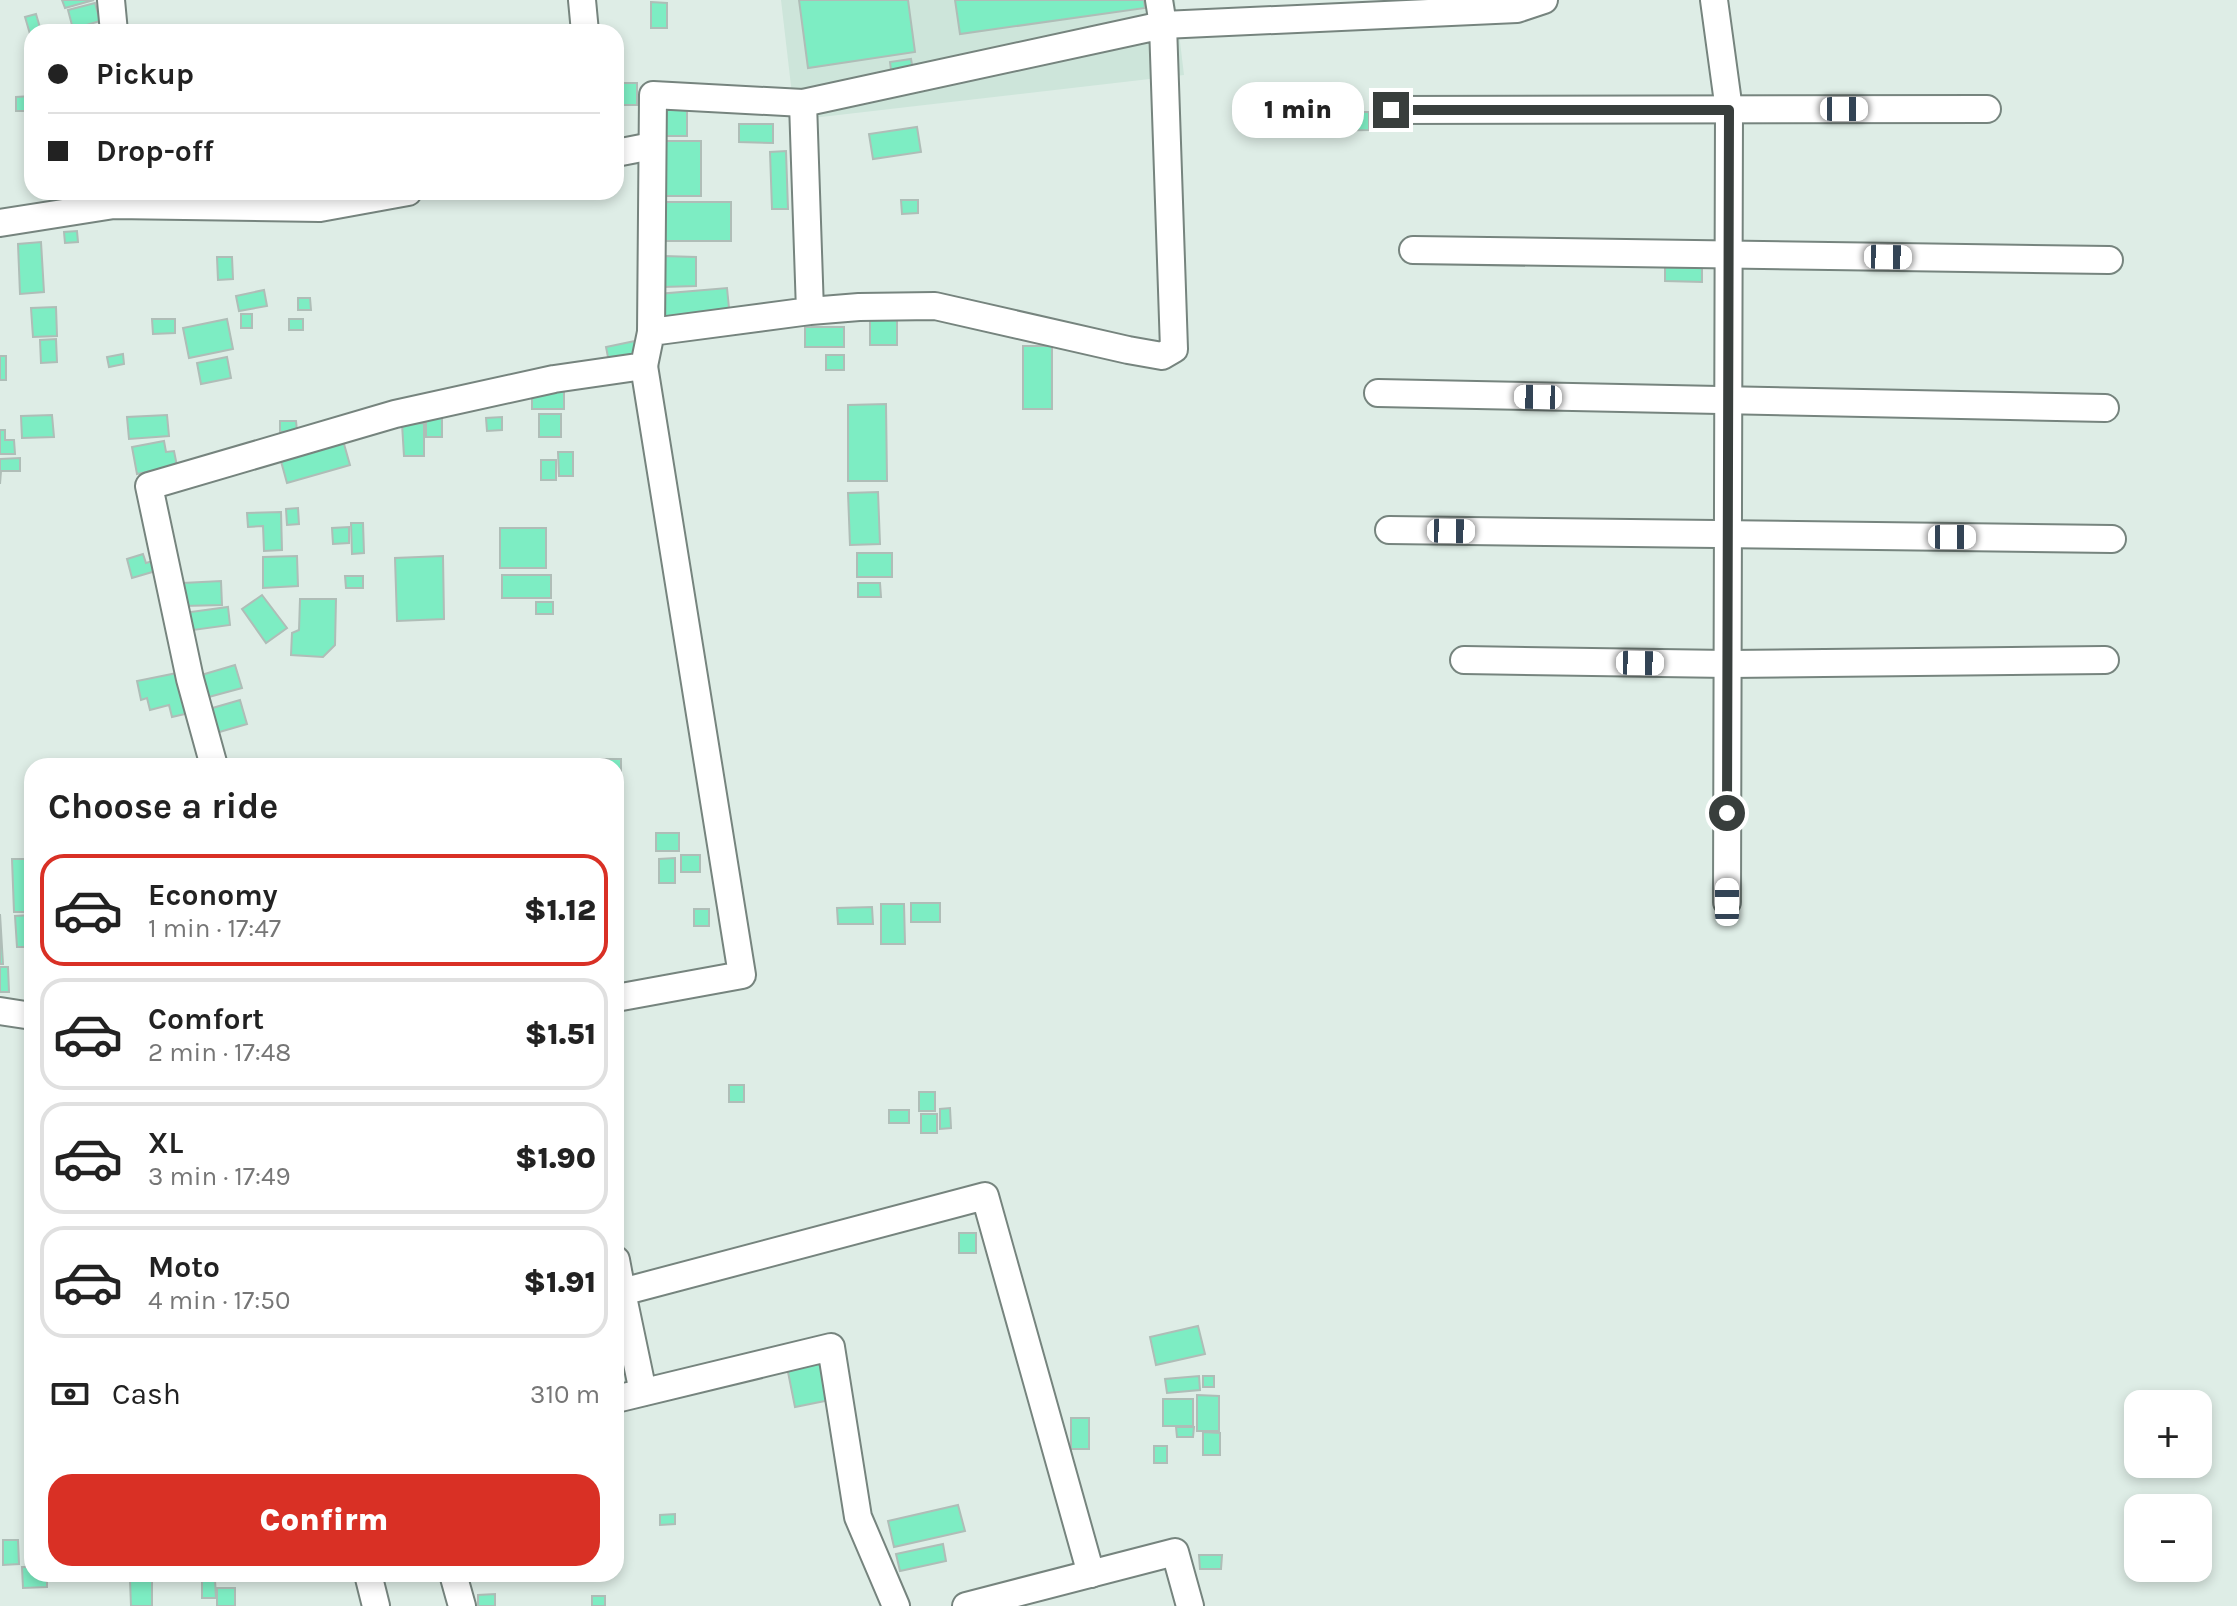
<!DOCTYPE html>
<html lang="en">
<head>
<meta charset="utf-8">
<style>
	:root { --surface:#fff; --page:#f6f6f6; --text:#222; --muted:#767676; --line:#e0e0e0; --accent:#d93025 }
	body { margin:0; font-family:Karla,sans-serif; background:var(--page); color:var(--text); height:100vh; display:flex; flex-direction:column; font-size:30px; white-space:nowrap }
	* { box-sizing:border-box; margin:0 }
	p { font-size:26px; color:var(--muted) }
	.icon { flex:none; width:44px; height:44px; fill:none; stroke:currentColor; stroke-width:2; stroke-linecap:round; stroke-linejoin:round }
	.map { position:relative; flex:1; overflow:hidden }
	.drawer { position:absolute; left:24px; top:758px; width:600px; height:824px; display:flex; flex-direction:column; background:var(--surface); border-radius:24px; box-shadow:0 4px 12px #0003 }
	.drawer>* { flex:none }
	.hud { position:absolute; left:24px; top:24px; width:600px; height:176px; border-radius:24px; box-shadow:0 4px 12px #0003; display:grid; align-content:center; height:176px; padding:0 24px; background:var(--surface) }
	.controls { position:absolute; left:2124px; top:1390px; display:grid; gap:16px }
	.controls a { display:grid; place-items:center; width:88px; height:88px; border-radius:16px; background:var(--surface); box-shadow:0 4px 12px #0003; font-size:40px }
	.end { position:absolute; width:36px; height:36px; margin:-18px; border:10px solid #383e3c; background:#fff; box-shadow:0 0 0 4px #fff }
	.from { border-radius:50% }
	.bubble { position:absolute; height:56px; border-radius:24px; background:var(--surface); box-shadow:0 4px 12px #0003; font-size:26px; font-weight:800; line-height:56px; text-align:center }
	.car { position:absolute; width:24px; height:48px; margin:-24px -12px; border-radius:10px; box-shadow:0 0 6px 2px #0007; background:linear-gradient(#fff 24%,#345 0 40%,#fff 0 76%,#345 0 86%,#fff 0) }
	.hud b { display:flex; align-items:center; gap:28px; height:76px; font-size:30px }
	.hud b+b { border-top:2px solid var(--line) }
	.hud i { width:20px; height:20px; background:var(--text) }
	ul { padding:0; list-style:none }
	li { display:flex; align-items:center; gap:24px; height:112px; margin:0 16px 12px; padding:0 8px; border:4px solid var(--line); border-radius:24px }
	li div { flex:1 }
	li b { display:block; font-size:30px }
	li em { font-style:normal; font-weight:800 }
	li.active { border-color:var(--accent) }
	li>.icon { width:72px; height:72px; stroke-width:1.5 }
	h2 { padding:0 24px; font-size:36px; line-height:96px }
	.pay { display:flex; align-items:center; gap:20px; height:88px; padding:0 24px; font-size:30px }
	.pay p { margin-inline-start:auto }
	.cta { display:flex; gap:16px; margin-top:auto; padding:16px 24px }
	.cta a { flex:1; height:92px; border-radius:24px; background:var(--accent); color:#fff; font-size:32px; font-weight:800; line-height:92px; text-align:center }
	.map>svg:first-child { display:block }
	.built { fill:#cde5da }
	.building { fill:#7dedc3; stroke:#afbdb7; stroke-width:2 }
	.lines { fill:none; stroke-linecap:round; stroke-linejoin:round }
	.minor-casing { stroke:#76847e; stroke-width:30 }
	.minor { stroke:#fff; stroke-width:26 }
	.route { stroke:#383e3c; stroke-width:10 }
</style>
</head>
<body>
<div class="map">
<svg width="2237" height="1606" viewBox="0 0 2237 1606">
	<rect width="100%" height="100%" fill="#deede6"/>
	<polygon class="built" points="781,0 1175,0 1184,75 795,120"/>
	<g class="building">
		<polygon points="62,0 94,0 65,8"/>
		<polygon points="799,0 908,0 915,52 808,68"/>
		<polygon points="955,0 1144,0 1145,8 960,34"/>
		<polygon points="651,2 667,3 667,28 651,28"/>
		<polygon points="95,3 100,21 73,29 68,10"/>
		<polygon points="36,14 41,31 30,34 25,17"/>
		<polygon points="911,59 914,76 892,78 890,62"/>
		<polygon points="618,83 637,83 637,105 617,105"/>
		<polygon points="32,96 32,111 16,111 16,97"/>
		<rect x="663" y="102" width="24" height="34"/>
		<polygon points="1316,112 1369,112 1369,130 1316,131"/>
		<polygon points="739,124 773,124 773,143 739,142"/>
		<polygon points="917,127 921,152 873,159 869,134"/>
		<rect x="660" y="141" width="41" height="55"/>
		<polygon points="786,151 788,209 772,209 770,152"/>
		<polygon points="901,200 918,200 918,213 902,214"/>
		<rect x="665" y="202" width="66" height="39"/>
		<polygon points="77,231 78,242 65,243 64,232"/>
		<polygon points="41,242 44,292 20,294 18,244"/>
		<polygon points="663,256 696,257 696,286 663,287"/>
		<polygon points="217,257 232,257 233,279 218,280"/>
		<polygon points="1665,266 1702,267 1702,282 1665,281"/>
		<polygon points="727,288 730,318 661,325 658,294"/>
		<polygon points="264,290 267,306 239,311 236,296"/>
		<polygon points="298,298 310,298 311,310 298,310"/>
		<polygon points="56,307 57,336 33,337 31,308"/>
		<rect x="241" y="314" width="11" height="14"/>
		<polygon points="152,319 175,319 175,333 153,334"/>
		<polygon points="227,319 233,349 189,358 183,328"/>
		<rect x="289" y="319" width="14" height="11"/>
		<rect x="870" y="320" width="27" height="25"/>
		<rect x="805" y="327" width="39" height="20"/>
		<polygon points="56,339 57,362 41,363 40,340"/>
		<polygon points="635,341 640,360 610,367 606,347"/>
		<rect x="1023" y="346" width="29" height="63"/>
		<polygon points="123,354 124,364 109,367 107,357"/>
		<rect x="826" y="355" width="18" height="15"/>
		<rect x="0" y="356" width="6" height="24"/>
		<polygon points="227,357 231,378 201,384 197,363"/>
		<rect x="532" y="389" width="32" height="20"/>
		<polygon points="886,404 887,481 848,481 848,405"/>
		<rect x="539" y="414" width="22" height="23"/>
		<polygon points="52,415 54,437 22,438 21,416"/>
		<polygon points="167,415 169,436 129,439 127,417"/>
		<rect x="426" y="417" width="16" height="20"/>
		<polygon points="502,417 502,430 487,431 486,418"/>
		<polygon points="280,421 296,421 297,431 280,432"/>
		<polygon points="424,423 424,456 404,456 402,424"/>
		<polygon points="0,430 5,430 5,440 14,440 15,454 0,454"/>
		<polygon points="342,437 350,465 287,483 279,454"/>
		<polygon points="164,441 166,452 174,451 177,466 137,474 132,447"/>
		<polygon points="558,452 573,452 573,476 559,476"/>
		<polygon points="20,458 20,471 1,471 0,484 0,459"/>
		<rect x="541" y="460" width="15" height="20"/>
		<polygon points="878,492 880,544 850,545 848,493"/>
		<polygon points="298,508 299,524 287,525 286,509"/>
		<polygon points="281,512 282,550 264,551 263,526 248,527 247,513"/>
		<polygon points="351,523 363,523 364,553 352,554"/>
		<polygon points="349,527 349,543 333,544 332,528"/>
		<rect x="500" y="528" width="46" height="40"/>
		<rect x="857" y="553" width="35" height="24"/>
		<polygon points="143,554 146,563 156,560 159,570 132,578 127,559"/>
		<polygon points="297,556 298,586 263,588 263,557"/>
		<polygon points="443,556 444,619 397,621 395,558"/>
		<rect x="502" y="575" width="49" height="23"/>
		<polygon points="345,576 363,576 363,588 346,588"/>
		<polygon points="221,581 222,605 184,606 183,583"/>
		<polygon points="858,583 880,583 881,597 858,597"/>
		<polygon points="262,595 287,628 266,643 242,609"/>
		<polygon points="300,599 336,599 335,645 323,657 291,655 292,633 299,630"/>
		<rect x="536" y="602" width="17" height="12"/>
		<polygon points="228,607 230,625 186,631 183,613"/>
		<polygon points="235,665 242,688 205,698 198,676"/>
		<polygon points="177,673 185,714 172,717 169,705 150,710 147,698 141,700 137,681"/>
		<polygon points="240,700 247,724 216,733 209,709"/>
		<polygon points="591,759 621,759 621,778 616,778 616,766 591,766"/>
		<rect x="656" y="833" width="23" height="18"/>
		<rect x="681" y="855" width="19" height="17"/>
		<polygon points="675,858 675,883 659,883 659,859"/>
		<polygon points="12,859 32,859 32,912 14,912"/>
		<rect x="911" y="903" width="29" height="19"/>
		<polygon points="881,904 904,904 905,944 881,944"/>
		<polygon points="872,907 873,924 838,924 837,908"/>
		<rect x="694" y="909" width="15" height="17"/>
		<polygon points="0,914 3,964 0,964"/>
		<polygon points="32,915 32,947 17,947 15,916"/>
		<polygon points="0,967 8,967 9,992 0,992"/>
		<rect x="729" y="1085" width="15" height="17"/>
		<rect x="919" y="1092" width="16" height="19"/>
		<polygon points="950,1108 951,1128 940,1129 940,1109"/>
		<rect x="889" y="1110" width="20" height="13"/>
		<rect x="921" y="1114" width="16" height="19"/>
		<rect x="959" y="1233" width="17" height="20"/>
		<polygon points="1198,1326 1205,1354 1156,1365 1150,1337"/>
		<polygon points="842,1356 850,1396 795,1407 787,1367"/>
		<polygon points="1199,1376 1200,1390 1167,1393 1165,1379"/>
		<rect x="1203" y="1376" width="11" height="11"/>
		<polygon points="1197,1395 1219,1396 1219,1431 1197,1431"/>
		<rect x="1163" y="1399" width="30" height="27"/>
		<rect x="1071" y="1418" width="18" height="31"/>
		<polygon points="1176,1427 1194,1427 1193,1437 1177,1437"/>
		<polygon points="1203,1432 1220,1433 1220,1455 1203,1455"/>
		<rect x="1154" y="1446" width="13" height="17"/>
		<polygon points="958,1505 965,1531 894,1547 888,1521"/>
		<polygon points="675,1514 675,1524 660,1525 660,1515"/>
		<polygon points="3,1540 18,1540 19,1564 3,1565"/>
		<polygon points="943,1544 946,1561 900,1571 896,1554"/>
		<polygon points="1199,1555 1222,1555 1221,1569 1200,1569"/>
		<polygon points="22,1567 32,1567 32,1574 47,1574 47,1587 23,1588"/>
		<polygon points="130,1580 152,1580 152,1606 131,1606"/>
		<polygon points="202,1580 215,1580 216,1598 202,1598"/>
		<rect x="217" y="1588" width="18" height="18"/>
		<polygon points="495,1594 495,1606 478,1606 478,1595"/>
		<rect x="592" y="1596" width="13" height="10"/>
	</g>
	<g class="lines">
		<defs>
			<g id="minor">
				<polyline points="111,0 114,32"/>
				<polyline points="582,0 585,32"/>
				<polyline points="1159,0 1163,25 1517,9 1544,0"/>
				<polyline points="1714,0 1729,110 1727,902"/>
				<polyline points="1391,110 1987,109"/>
				<polyline points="616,153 652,146"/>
				<polyline points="0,223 114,205 320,208 408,192"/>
				<polyline points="1413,250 2109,260"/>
				<polyline points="651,332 653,95 803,103"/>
				<polyline points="1378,393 2105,408"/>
				<polyline points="1389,530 2112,539"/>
				<polyline points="1464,660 1728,664 2105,660"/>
				<polyline points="214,766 190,679 149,486 395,414 554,379 644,366 651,332 810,311 859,307 935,306 1128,350 1162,356 1174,349 1163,25 803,103 810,311"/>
				<polyline points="616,998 742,975 644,366"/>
				<polyline points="0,1011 32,1016"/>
				<polyline points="616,1260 622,1292"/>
				<polyline points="643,1392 622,1292 985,1196 1091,1574"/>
				<polyline points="616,1399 831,1347 858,1517 896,1606"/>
				<polyline points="368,1574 376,1606"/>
				<polyline points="453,1574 462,1606"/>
				<polyline points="966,1606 1175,1552 1190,1606"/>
			</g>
		</defs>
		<use href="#minor" class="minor-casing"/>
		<use href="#minor" class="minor"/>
	</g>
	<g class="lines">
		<polyline class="route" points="1391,110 1729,110 1727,813"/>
	</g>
</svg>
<div class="controls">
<a>+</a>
<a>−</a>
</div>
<i class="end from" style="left:1727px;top:813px"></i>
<i class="end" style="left:1391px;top:110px"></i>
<div class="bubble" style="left:1232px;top:82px;width:132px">1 min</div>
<i class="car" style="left:1844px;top:109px;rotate:90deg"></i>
<i class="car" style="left:1888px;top:257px;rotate:91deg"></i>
<i class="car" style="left:1538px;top:397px;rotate:271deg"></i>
<i class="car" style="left:1451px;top:531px;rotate:91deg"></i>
<i class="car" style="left:1952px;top:537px;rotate:90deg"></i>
<i class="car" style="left:1640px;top:663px;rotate:91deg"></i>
<i class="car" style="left:1727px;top:902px;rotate:0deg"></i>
<div class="hud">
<b><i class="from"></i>Pickup</b>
<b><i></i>Drop-off</b>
</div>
<section class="drawer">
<h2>Choose a ride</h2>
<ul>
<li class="active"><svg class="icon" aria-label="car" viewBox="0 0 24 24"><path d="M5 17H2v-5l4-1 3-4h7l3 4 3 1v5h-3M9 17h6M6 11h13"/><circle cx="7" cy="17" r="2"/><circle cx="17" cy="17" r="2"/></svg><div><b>Economy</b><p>1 min · 17:47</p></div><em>$1.12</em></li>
<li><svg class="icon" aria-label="car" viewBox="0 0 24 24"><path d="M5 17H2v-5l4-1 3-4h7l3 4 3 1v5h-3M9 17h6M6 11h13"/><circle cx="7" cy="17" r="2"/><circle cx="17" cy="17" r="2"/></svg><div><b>Comfort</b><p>2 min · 17:48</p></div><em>$1.51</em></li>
<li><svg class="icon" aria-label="car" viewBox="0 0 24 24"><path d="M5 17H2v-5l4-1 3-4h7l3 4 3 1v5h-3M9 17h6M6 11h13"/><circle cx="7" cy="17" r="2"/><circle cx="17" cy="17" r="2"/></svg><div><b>XL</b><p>3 min · 17:49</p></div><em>$1.90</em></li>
<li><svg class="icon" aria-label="car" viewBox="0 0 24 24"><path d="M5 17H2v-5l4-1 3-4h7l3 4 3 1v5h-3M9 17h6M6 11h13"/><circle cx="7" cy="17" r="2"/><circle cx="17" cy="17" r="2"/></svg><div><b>Moto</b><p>4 min · 17:50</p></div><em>$1.91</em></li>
</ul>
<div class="pay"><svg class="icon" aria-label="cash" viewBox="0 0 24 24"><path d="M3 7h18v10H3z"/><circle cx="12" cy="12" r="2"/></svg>Cash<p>310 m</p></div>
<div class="cta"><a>Confirm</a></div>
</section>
</div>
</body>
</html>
